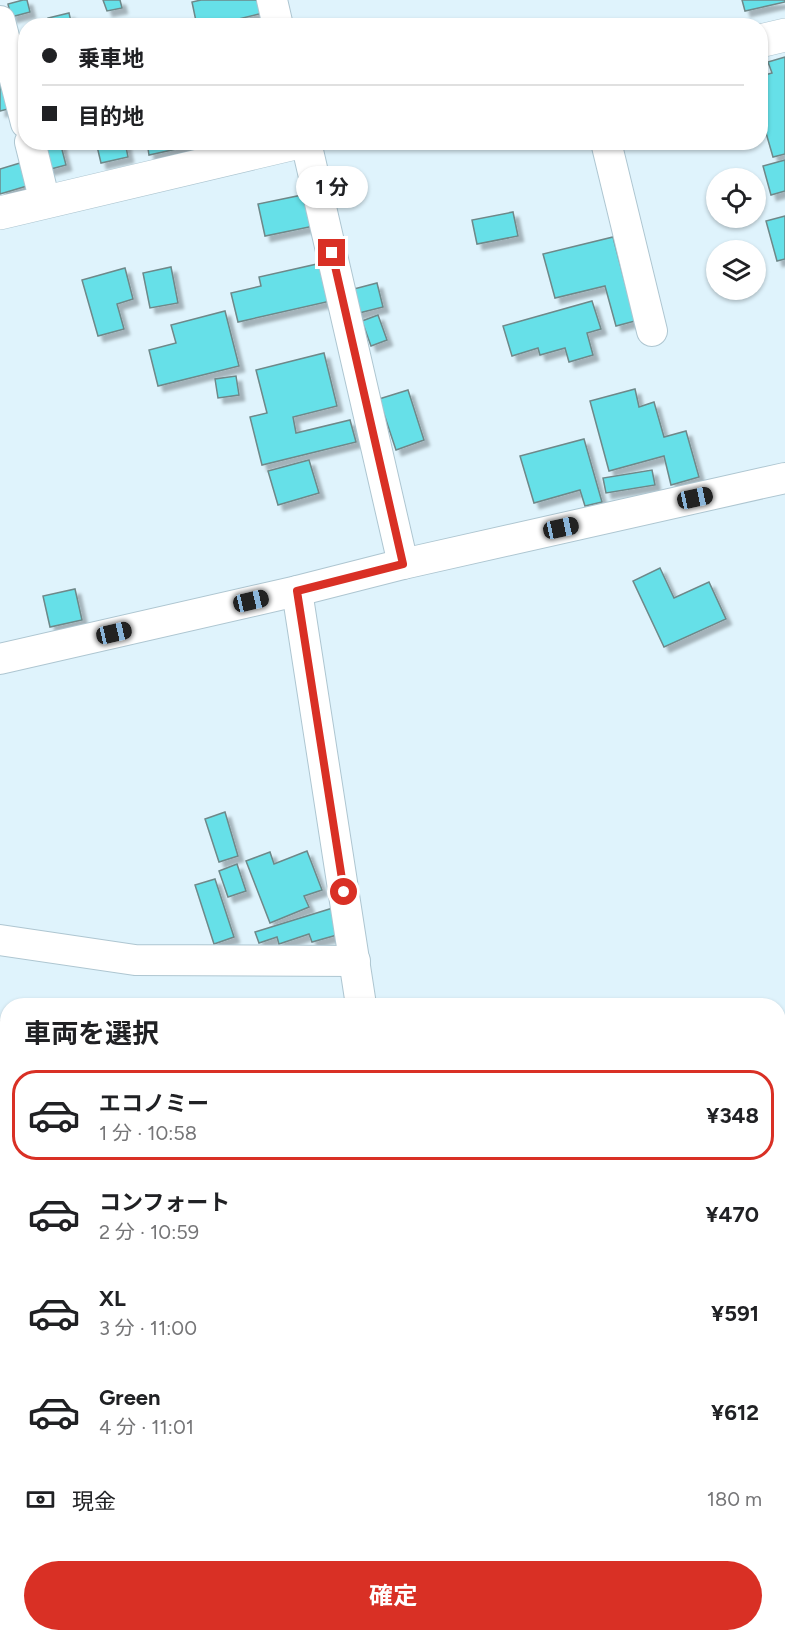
<!DOCTYPE html>
<html lang="ja">
<head>
<meta charset="utf-8">
<style>
	:root { --surface:#fff; --page:#f2f2f2; --text:#202124; --muted:#757577; --line:#e0e0e0; --accent:#d93025 }
	body { margin:0; font-family:Figtree,"Noto Sans JP",sans-serif; background:var(--page); color:var(--text); height:100vh; display:flex; flex-direction:column; font-size:22px; white-space:nowrap }
	* { box-sizing:border-box; margin:0 }
	p { font-size:20px; color:var(--muted) }
	.icon { flex:none; width:33px; height:33px; fill:none; stroke:currentColor; stroke-width:2; stroke-linecap:round; stroke-linejoin:round }
	.map { position:relative; flex:1; overflow:hidden }
	.sheet { position:absolute; left:0px; top:998px; width:786px; height:644px; display:flex; flex-direction:column; background:var(--surface); border-radius:24px 24px 0 0; box-shadow:0 2px 4px #0004 }
	.sheet>* { flex:none }
	.hud { position:absolute; left:18px; top:18px; width:750px; height:132px; border-radius:24px; box-shadow:0 2px 4px #0004; display:grid; align-content:center; height:132px; padding:0 24px; background:var(--surface) }
	.controls { position:absolute; left:706px; top:168px; display:grid; gap:12px }
	.controls a { display:grid; place-items:center; width:60px; height:60px; border-radius:50%; background:var(--surface); box-shadow:0 2px 4px #0004; font-size:30px }
	.end { position:absolute; width:27px; height:27px; margin:-14px; border:8px solid #d93025; background:#fff; box-shadow:0 0 0 3px #fff }
	.from { border-radius:50% }
	.bubble { position:absolute; height:42px; border-radius:21px; background:var(--surface); box-shadow:0 2px 4px #0004; font-size:20px; font-weight:700; line-height:42px; text-align:center }
	.car { position:absolute; width:18px; height:36px; margin:-18px -9px; border-radius:8px; box-shadow:0 0 4px 2px #0007; background:linear-gradient(#222 24%,#8ab4d8 0 40%,#222 0 76%,#8ab4d8 0 86%,#222 0) }
	.hud b { display:flex; align-items:center; gap:21px; height:57px; font-size:22px }
	.hud b+b { border-top:2px solid var(--line) }
	.hud i { width:15px; height:15px; background:var(--text) }
	ul { padding:0; list-style:none }
	li { display:flex; align-items:center; gap:18px; height:90px; margin:0 12px 9px; padding:0 12px; border:3px solid transparent; border-radius:24px }
	li div { flex:1 }
	li b { display:block; font-size:22px }
	li em { font-style:normal; font-weight:700 }
	li.selected { border-color:var(--accent) }
	li>.icon { width:54px; height:54px; stroke-width:1.5 }
	h2 { padding:0 24px; font-size:27px; line-height:72px }
	.pay { display:flex; align-items:center; gap:15px; height:66px; padding:0 24px; font-size:22px }
	.pay p { margin-inline-start:auto }
	.button { display:flex; gap:12px; margin-top:auto; padding:12px 24px }
	.button a { flex:1; height:69px; border-radius:36px; background:var(--accent); color:#fff; font-size:24px; font-weight:700; line-height:69px; text-align:center }
	.map>svg:first-child { display:block }
	.lines { fill:none; stroke-linecap:round; stroke-linejoin:round }
	.river { stroke:#b9b9f7; stroke-width:51 }
	.building { fill:#66e0e8; stroke:#6e8889; stroke-width:1.5; filter:url(#shadow) }
	.minor-casing { stroke:#aec6d1; stroke-width:32 }
	.tertiary-casing { stroke:#aec6d1; stroke-width:34 }
	.minor { stroke:#fff; stroke-width:30 }
	.tertiary { stroke:#fff; stroke-width:33 }
	.route { stroke:#d93025; stroke-width:8 }
</style>
</head>
<body>
<div class="map">
<svg width="785" height="1640" viewBox="0 0 785 1640">
	<defs>
		<filter id="shadow"><feDropShadow dx="5.5" dy="5.5" stdDeviation="1.5" flood-color="#0004"/></filter>
	</defs>
	<rect width="100%" height="100%" fill="#dff3fc"/>
	<g class="lines">
		<g class="river">
			<polyline points="778,1060 785,1058"/>
			<polyline points="0,1238 8,1237"/>
		</g>
	</g>
	<g class="building">
		<polygon points="23,0 27,0 30,12 11,17 8,4"/>
		<polygon points="103,0 120,0 122,8 107,11"/>
		<polygon points="201,0 260,0 263,13 210,26 197,26 192,2"/>
		<polygon points="742,0 785,0 785,2 745,11"/>
		<polygon points="69,13 72,26 50,26 48,18"/>
		<polygon points="785,57 785,154 773,157 762,119 760,120 760,73 761,76 772,73 768,62"/>
		<polygon points="0,76 8,109 0,111"/>
		<polygon points="40,142 60,142 66,165 47,170"/>
		<polygon points="96,142 125,142 128,157 101,163"/>
		<polygon points="147,142 194,142 195,145 149,155"/>
		<polygon points="785,160 785,191 771,195 763,166"/>
		<polygon points="20,163 27,186 0,194 0,169"/>
		<polygon points="307,194 314,226 265,236 258,204"/>
		<polygon points="513,212 518,236 477,244 472,220"/>
		<polygon points="785,216 785,259 777,261 766,221"/>
		<polygon points="613,237 635,321 616,326 605,286 555,298 543,254"/>
		<polygon points="326,262 335,300 238,322 231,293 261,286 259,277"/>
		<polygon points="171,267 178,303 150,308 143,273"/>
		<polygon points="125,268 133,299 117,304 124,329 98,336 82,280"/>
		<polygon points="377,283 383,307 355,314 350,290"/>
		<polygon points="592,301 601,329 587,333 593,355 569,362 565,348 540,355 538,348 512,356 503,326"/>
		<polygon points="225,311 239,366 158,386 149,350 176,343 171,325"/>
		<polygon points="378,315 387,340 371,346 362,321"/>
		<polygon points="324,353 337,406 293,417 296,433 350,420 356,442 262,465 250,417 267,413 256,370"/>
		<polygon points="236,376 239,395 218,398 215,379"/>
		<polygon points="635,389 639,407 654,402 664,437 686,431 699,477 671,485 664,456 609,471 590,401"/>
		<polygon points="408,390 424,440 396,450 379,399"/>
		<polygon points="584,439 602,502 585,506 580,490 534,503 520,456"/>
		<polygon points="309,460 319,493 278,505 268,471"/>
		<polygon points="652,470 655,485 606,493 603,478"/>
		<polygon points="660,568 674,598 709,582 726,619 664,647 633,581"/>
		<polygon points="75,589 82,620 50,627 43,596"/>
		<polygon points="225,812 238,856 219,862 205,819"/>
		<polygon points="307,851 322,890 304,896 309,907 270,923 246,861 270,852 274,864"/>
		<polygon points="237,864 246,891 228,897 219,871"/>
		<polygon points="215,879 234,937 214,944 195,885"/>
		<polygon points="336,907 344,933 312,942 309,934 279,944 277,937 259,943 255,932"/>
		<polygon points="1,1022 8,1031 8,1051 0,1056"/>
		<polygon points="8,1102 8,1142 0,1149 0,1108"/>
	</g>
	<g class="lines">
		<defs>
			<g id="minor">
				<polyline points="272,0 278,26"/>
				<polyline points="0,21 26,123"/>
				<polyline points="30,142 45,202"/>
				<polyline points="306,142 403,564"/>
				<polyline points="606,142 652,331"/>
				<polyline points="297,591 361,1005"/>
				<polyline points="0,659 297,591 403,564 785,478"/>
				<polyline points="0,940 135,960 355,961"/>
				<polyline points="778,1217 785,1210"/>
				<polyline points="778,1571 785,1569"/>
				<polyline points="420,1640 426,1634"/>
				<polyline points="518,1640 520,1634"/>
			</g>
			<g id="tertiary">
				<polyline points="760,41 785,35"/>
				<polyline points="0,213 300,142"/>
				<polyline points="778,1093 785,1091"/>
				<polyline points="0,1281 8,1280"/>
			</g>
		</defs>
		<use href="#minor" class="minor-casing"/>
		<use href="#tertiary" class="tertiary-casing"/>
		<use href="#minor" class="minor"/>
		<use href="#tertiary" class="tertiary"/>
	</g>
	<g class="lines">
		<polyline class="route" points="332,253 403,564 297,591 344,892"/>
	</g>
</svg>
<div class="controls">
<a><svg class="icon" aria-label="locate" viewBox="0 0 24 24"><circle cx="12" cy="12" r="6"/><path d="M12 2v4M12 18v4M2 12h4M18 12h4"/></svg></a>
<a><svg class="icon" aria-label="layers" viewBox="0 0 24 24"><path d="M12 4l9 5-9 5-9-5zM3 14l9 5 9-5"/></svg></a>
</div>
<i class="end from" style="left:344px;top:892px"></i>
<i class="end" style="left:332px;top:253px"></i>
<div class="bubble" style="left:296px;top:166px;width:72px">1 分</div>
<i class="car" style="left:695px;top:498px;rotate:78deg"></i>
<i class="car" style="left:561px;top:528px;rotate:78deg"></i>
<i class="car" style="left:251px;top:601px;rotate:77deg"></i>
<i class="car" style="left:114px;top:633px;rotate:77deg"></i>
<div class="hud">
<b><i class="from"></i>乗車地</b>
<b><i></i>目的地</b>
</div>
<section class="sheet">
<h2>車両を選択</h2>
<ul>
<li class="selected"><svg class="icon" aria-label="car" viewBox="0 0 24 24"><path d="M5 17H2v-5l4-1 3-4h7l3 4 3 1v5h-3M9 17h6M6 11h13"/><circle cx="7" cy="17" r="2"/><circle cx="17" cy="17" r="2"/></svg><div><b>エコノミー</b><p>1 分 · 10:58</p></div><em>¥348</em></li>
<li><svg class="icon" aria-label="car" viewBox="0 0 24 24"><path d="M5 17H2v-5l4-1 3-4h7l3 4 3 1v5h-3M9 17h6M6 11h13"/><circle cx="7" cy="17" r="2"/><circle cx="17" cy="17" r="2"/></svg><div><b>コンフォート</b><p>2 分 · 10:59</p></div><em>¥470</em></li>
<li><svg class="icon" aria-label="car" viewBox="0 0 24 24"><path d="M5 17H2v-5l4-1 3-4h7l3 4 3 1v5h-3M9 17h6M6 11h13"/><circle cx="7" cy="17" r="2"/><circle cx="17" cy="17" r="2"/></svg><div><b>XL</b><p>3 分 · 11:00</p></div><em>¥591</em></li>
<li><svg class="icon" aria-label="car" viewBox="0 0 24 24"><path d="M5 17H2v-5l4-1 3-4h7l3 4 3 1v5h-3M9 17h6M6 11h13"/><circle cx="7" cy="17" r="2"/><circle cx="17" cy="17" r="2"/></svg><div><b>Green</b><p>4 分 · 11:01</p></div><em>¥612</em></li>
</ul>
<div class="pay"><svg class="icon" aria-label="cash" viewBox="0 0 24 24"><path d="M3 7h18v10H3z"/><circle cx="12" cy="12" r="2"/></svg>現金<p>180 m</p></div>
<div class="button"><a>確定</a></div>
</section>
</div>
</body>
</html>
